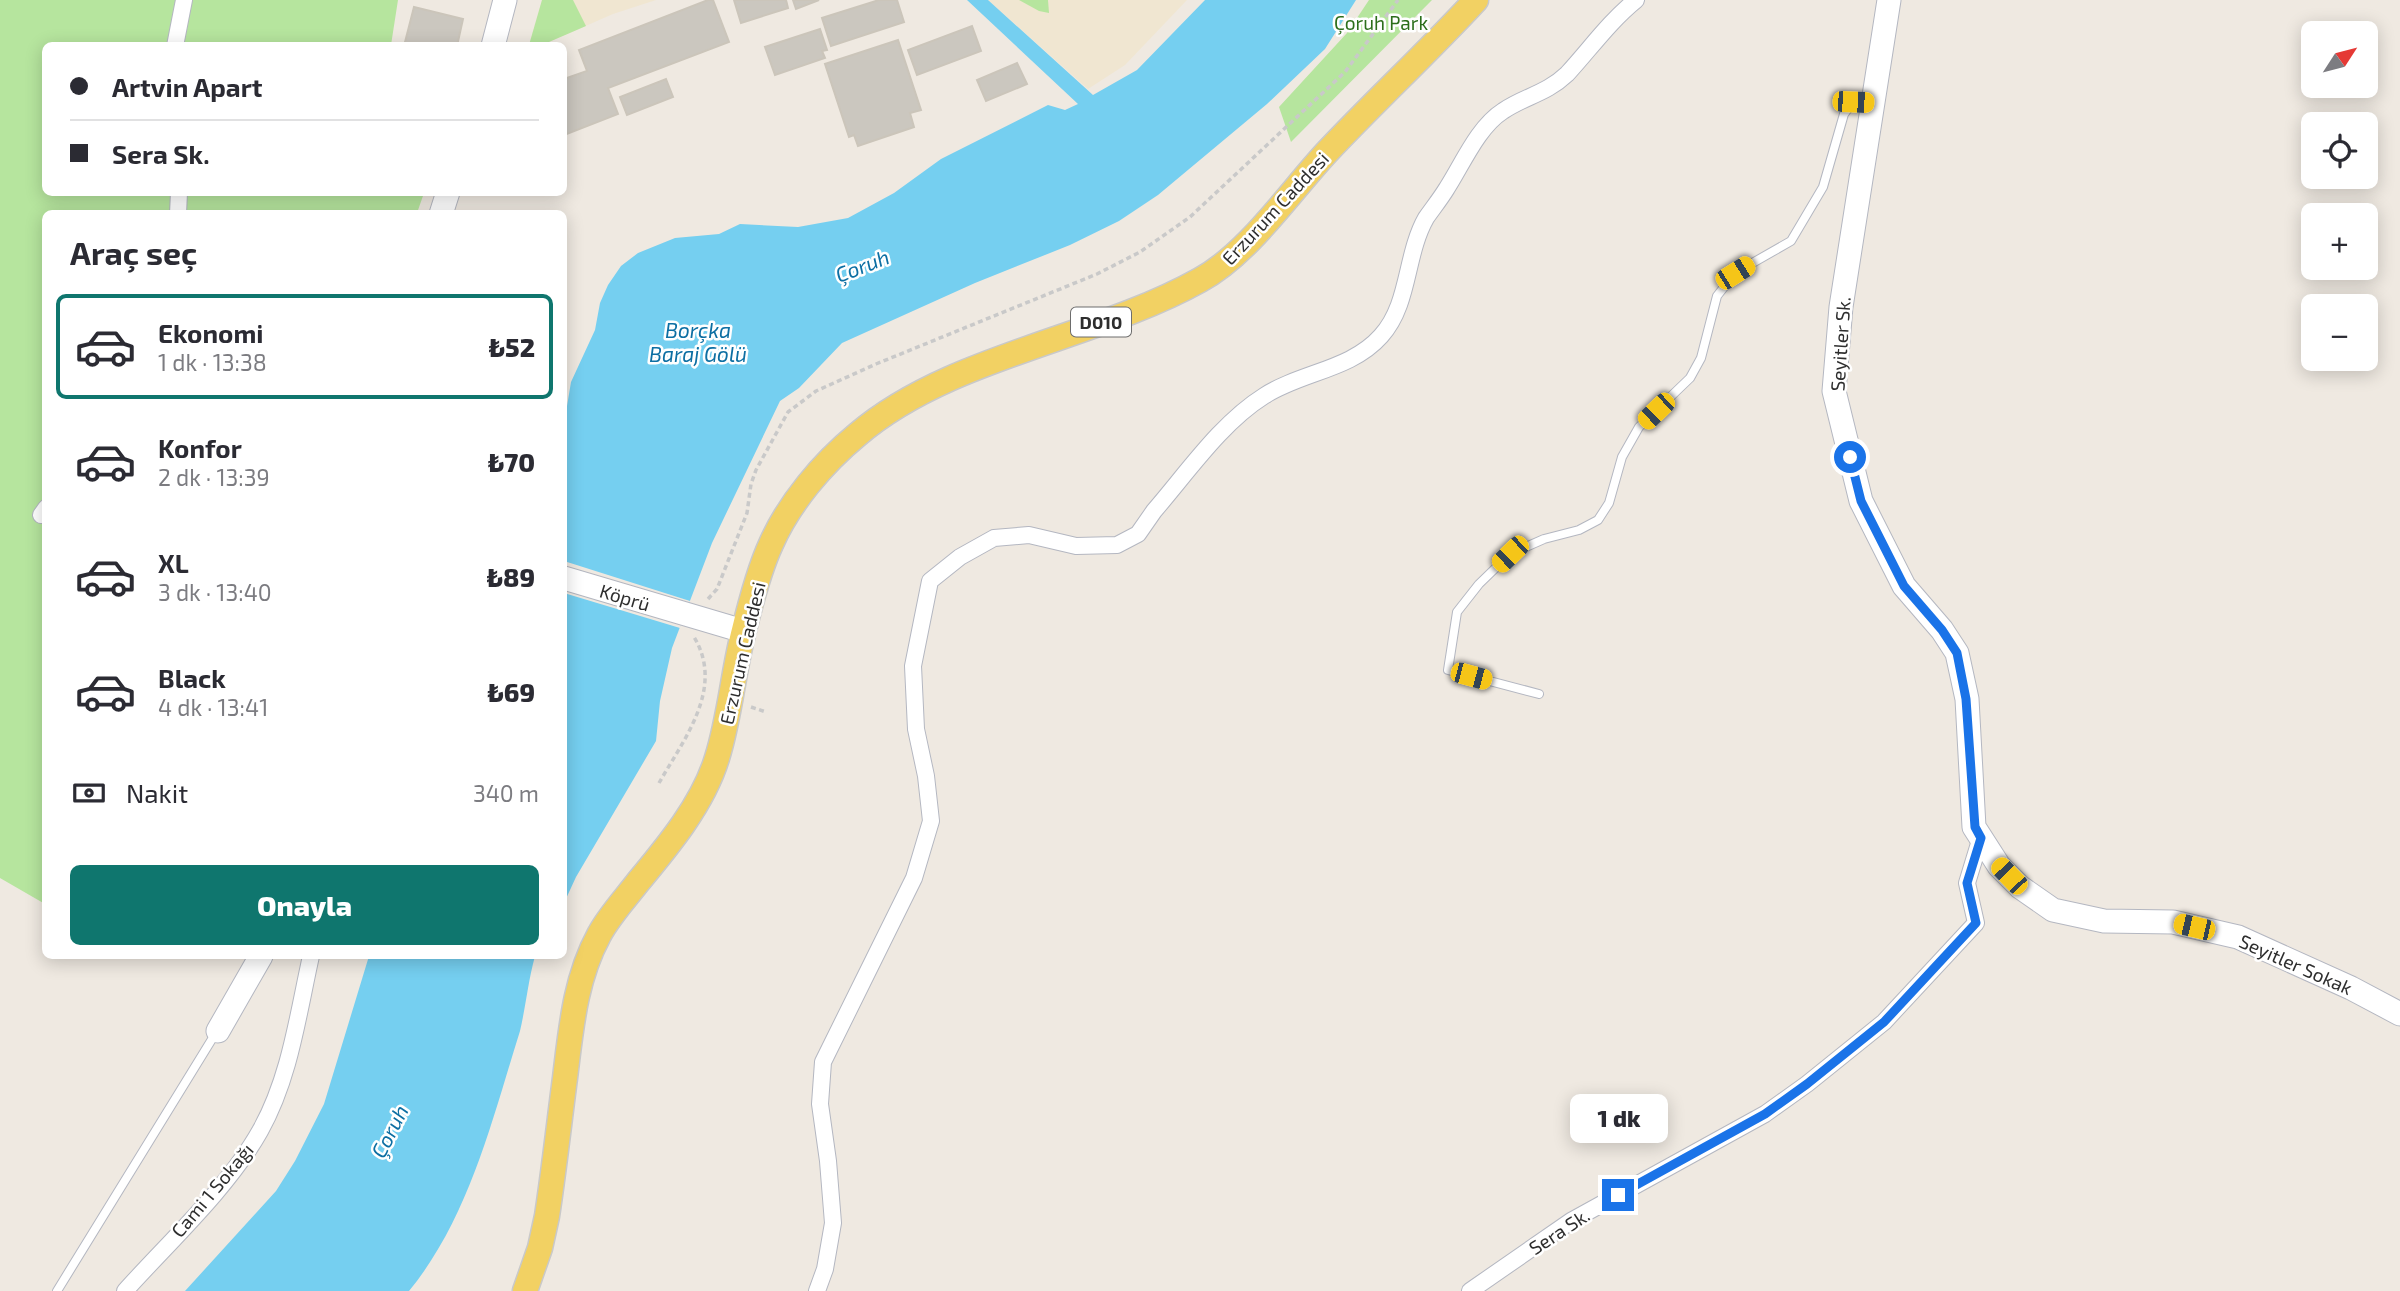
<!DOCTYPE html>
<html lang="tr">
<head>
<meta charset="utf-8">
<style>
	:root { --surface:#fff; --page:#f7f7f7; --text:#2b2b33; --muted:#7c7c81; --line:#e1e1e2; --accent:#0f766e }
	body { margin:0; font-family:"Exo 2",sans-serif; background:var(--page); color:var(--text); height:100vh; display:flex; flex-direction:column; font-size:26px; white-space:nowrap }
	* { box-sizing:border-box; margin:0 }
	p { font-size:23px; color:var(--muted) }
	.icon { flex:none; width:38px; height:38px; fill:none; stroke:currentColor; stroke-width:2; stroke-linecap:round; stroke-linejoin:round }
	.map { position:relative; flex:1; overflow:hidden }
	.sheet { position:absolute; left:42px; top:210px; width:525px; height:749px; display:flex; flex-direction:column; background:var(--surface); border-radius:10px; box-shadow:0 4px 18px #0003 }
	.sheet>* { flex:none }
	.hud { position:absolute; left:42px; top:42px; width:525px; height:154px; border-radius:10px; box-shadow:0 4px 18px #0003; display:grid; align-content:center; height:154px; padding:0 28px; background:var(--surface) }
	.needle { width:46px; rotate:54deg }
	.tools { position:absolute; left:2301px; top:21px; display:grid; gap:14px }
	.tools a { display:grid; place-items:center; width:77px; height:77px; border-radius:10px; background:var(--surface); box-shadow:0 4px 18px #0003; font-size:35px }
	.end { position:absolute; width:32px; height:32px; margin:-16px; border:9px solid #1a73e8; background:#fff; box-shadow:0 0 0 4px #fff }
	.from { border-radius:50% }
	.bubble { position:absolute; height:49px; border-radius:10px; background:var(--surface); box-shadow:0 4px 18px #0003; font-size:23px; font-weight:800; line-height:49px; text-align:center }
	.car { position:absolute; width:21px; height:42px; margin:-21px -10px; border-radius:9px; box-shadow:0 0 5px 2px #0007; background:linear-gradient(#f5c518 24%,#345 0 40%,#f5c518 0 76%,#345 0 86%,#f5c518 0) }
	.hud b { display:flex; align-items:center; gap:24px; height:66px; font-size:26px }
	.hud b+b { border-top:2px solid var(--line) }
	.hud i { width:18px; height:18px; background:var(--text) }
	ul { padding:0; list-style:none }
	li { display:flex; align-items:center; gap:21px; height:105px; margin:0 14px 10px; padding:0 14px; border:4px solid transparent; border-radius:10px }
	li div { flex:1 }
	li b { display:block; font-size:26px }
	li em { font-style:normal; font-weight:800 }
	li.current { border-color:var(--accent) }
	li>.icon { width:63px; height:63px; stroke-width:1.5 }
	h2 { padding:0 28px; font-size:32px; line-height:84px }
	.pay { display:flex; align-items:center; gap:18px; height:77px; padding:0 28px; font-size:26px }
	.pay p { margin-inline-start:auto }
	.action { display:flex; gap:14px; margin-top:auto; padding:14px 28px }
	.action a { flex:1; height:80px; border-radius:10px; background:var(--accent); color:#fff; font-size:28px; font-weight:800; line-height:80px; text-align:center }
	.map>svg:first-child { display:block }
	.education { fill:#f0e6d1 }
	.green { fill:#b6e59e }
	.water { fill:#75cff0 }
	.pier { fill:#efe9e1 }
	.building { fill:#cbc7bf; stroke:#cbc5ba; stroke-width:2 }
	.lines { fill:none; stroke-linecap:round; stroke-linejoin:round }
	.lane-casing { stroke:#b4b7c1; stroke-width:10 }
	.street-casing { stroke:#b4b7c1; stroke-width:18 }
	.secondary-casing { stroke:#b4b7c1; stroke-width:25 }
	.primary-casing { stroke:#c9c9c9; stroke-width:27 }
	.path { stroke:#c9c9c9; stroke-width:3.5; stroke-dasharray:5 3.5; stroke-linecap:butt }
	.lane { stroke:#fff; stroke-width:8 }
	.street { stroke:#fff; stroke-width:16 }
	.secondary { stroke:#fff; stroke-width:23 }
	.primary { stroke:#f2d163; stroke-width:24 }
	.route { stroke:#1a73e8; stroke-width:9 }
	.labels { text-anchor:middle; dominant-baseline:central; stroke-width:5; stroke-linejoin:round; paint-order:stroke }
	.shield { fill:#fff; stroke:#6d6d6d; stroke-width:2 }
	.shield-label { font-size:18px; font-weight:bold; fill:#2e2e2e }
	.park-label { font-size:19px; fill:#2c6e1b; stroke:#fff }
	.street-label { font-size:19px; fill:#2e2e2e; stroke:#fff }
	.water-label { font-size:21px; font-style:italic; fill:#0d6fa3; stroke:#fff }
</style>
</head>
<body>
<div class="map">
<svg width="2400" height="1291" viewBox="0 0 2400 1291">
	<rect width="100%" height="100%" fill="#efe9e1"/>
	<g class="education">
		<polygon points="542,0 656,0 613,14 542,45 529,46"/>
		<polygon points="988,0 1187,0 1125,65 1088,89"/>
	</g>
	<g class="green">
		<polygon points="0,0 398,0 391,45 46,46 46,192 424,193 417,213 46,214 45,904 0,878"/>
		<polygon points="542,0 573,0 586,26 542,45 529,45"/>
		<polygon points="1019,0 1048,0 1049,13 1039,11"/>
		<polygon points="1369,0 1432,0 1291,142 1279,107 1347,33"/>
	</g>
	<g class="water">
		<polygon points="967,0 988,0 1093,95 1137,70 1205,0 1356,0 1325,49 1267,104 1158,195 1119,221 1070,245 975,283 842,343 799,388 780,401 712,543 672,648 660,701 656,741 576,877 564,903 564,424 571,382 595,330 600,303 608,285 621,266 638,253 675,238 719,234 740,224 798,227 848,218 894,193 941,159 1048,105 1065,110 1078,104"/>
		<path d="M369,956h166c-7,26 -9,49 -15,75 -28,89 -51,187 -111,260h-224l91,-100 19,-30 29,-57z"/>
	</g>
	<polygon class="pier" points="564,561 690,601 680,628 564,593"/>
	<g class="building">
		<polygon points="708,0 713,0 729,42 608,88 618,114 564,135 564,79 587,71 579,50"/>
		<polygon points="734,0 786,0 788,8 741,23"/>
		<polygon points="793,0 819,0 796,9"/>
		<polygon points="879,0 897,0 904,22 831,46 822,18"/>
		<polygon points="414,7 463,19 457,46 404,46"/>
		<polygon points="972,26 981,51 917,75 908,50"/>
		<polygon points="820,29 827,50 822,51 825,58 775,75 765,47"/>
		<polygon points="898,40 921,110 910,113 914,127 858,146 854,135 849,137 825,64"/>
		<polygon points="1017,63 1027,84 986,101 977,80"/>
		<polygon points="666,79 673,97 627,115 620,97"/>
	</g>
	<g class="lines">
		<defs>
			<g id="lane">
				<polyline points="1539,694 1448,670 1457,612 1479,584 1510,554 1544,539 1579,530 1598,520 1609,503 1622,457 1639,427 1690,378 1701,358 1717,296 1735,273 1791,241 1823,187 1844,114 1853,102 1870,103"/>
				<polyline points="57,1291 217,1031"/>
			</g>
			<g id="street">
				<polyline points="175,46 184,0"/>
				<polyline points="178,214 179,192"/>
				<polyline points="41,515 46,508"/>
				<path d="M125,1291c44,-49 103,-103 135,-160 30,-53 38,-117 51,-175"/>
				<path d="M817,1291l8,-22 8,-46 -5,-62 -8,-57 3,-42 91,-184 17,-57 -5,-45 -10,-47 -3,-63 17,-85 30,-24 34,-19 35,-3 47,11 41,-1 21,-11 16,-23c33,-38 67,-88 110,-115 37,-24 87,-26 117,-60 29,-32 24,-81 45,-118 7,-10 15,-20 21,-30 16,-25 31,-61 56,-77 22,-15 43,-17 64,-37 23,-25 42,-52 69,-74"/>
				<polyline points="1470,1291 1571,1221 1765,1114 1807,1084 1884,1022 1976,923 1967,883 1981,837"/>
			</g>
			<g id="secondary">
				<polyline points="1889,0 1841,307 1834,391 1861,501 1904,586 1942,630 1957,653 1967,699 1974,827 1999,866 2020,887 2053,910 2104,921 2173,922 2238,937 2351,988 2400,1014"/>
				<polyline points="493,46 505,0"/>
				<polyline points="441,214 448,192"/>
				<polyline points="564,578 743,631"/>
				<polyline points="218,1031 261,956"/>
			</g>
			<path id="primary" d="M525,1291l15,-43 7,-32c7,-46 12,-92 18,-138 6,-49 10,-99 34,-143 10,-19 26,-36 39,-53 30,-36 65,-78 79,-124 13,-41 16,-86 27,-128 7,-29 15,-60 27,-86 18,-41 52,-81 86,-109 92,-79 238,-96 343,-155 48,-26 89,-87 127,-128 48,-51 101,-100 149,-152"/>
		</defs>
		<use href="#lane" class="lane-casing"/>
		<use href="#street" class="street-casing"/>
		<use href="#secondary" class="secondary-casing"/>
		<use href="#primary" class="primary-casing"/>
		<g class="path">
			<polyline points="708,599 717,589 747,513 751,484 756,470 788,412 816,391 876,364 1097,274 1140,252 1190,217 1345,72 1398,0"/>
			<polyline points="751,707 766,712"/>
			<path d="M659,783c25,-44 66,-95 35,-146"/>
		</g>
		<use href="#lane" class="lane"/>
		<use href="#street" class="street"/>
		<use href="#secondary" class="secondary"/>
		<use href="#primary" class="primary"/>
	</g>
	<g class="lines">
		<polyline class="route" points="1618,1195 1765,1114 1807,1084 1884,1022 1976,923 1967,883 1981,838 1975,827 1966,699 1957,653 1942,630 1904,586 1861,501 1850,457"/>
	</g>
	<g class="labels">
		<rect class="shield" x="1071" y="307.5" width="60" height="29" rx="5"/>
		<g class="shield-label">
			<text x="1101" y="322">D010</text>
		</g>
		<g class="park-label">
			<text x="1381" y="22">Çoruh Park</text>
		</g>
		<g class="street-label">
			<text transform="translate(1275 208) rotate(-47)">Erzurum Caddesi</text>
			<text transform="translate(1840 344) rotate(-86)">Seyitler Sk.</text>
			<text transform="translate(625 597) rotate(17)">Köprü</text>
			<text transform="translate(742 653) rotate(-77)">Erzurum Caddesi</text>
			<text transform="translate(2296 964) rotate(24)">Seyitler Sokak</text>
			<text transform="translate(212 1190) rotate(-50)">Cami 1 Sokağı</text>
			<text transform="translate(1559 1231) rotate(-33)">Sera Sk.</text>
		</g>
		<g class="water-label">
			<text transform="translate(862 265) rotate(-21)">Çoruh</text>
			<text x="698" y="329">Borçka<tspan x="698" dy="24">Baraj Gölü</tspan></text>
			<text transform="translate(389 1131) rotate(-63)">Çoruh</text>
		</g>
	</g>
</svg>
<div class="tools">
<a><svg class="needle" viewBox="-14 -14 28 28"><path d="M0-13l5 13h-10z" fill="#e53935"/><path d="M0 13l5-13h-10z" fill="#7c7c81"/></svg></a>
<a><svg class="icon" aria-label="locate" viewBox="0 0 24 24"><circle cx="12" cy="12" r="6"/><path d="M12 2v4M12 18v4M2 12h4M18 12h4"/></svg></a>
<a>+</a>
<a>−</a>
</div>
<i class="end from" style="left:1850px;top:457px"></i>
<i class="end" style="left:1618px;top:1195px"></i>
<div class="bubble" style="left:1570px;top:1094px;width:98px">1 dk</div>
<i class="car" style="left:1853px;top:102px;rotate:92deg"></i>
<i class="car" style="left:1735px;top:273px;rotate:58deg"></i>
<i class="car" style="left:1656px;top:411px;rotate:226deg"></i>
<i class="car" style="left:1510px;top:554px;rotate:226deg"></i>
<i class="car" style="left:1471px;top:676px;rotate:105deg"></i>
<i class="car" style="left:2009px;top:876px;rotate:316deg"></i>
<i class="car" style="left:2194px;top:927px;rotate:283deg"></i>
<div class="hud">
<b><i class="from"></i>Artvin Apart</b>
<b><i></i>Sera Sk.</b>
</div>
<section class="sheet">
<h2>Araç seç</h2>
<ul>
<li class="current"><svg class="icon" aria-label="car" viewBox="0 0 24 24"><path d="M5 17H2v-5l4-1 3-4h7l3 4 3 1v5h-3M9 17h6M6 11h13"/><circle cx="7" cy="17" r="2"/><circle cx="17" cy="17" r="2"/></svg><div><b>Ekonomi</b><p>1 dk · 13:38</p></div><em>₺52</em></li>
<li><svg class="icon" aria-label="car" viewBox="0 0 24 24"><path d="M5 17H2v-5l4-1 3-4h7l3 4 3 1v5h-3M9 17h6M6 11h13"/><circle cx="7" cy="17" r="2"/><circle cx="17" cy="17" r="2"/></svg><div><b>Konfor</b><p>2 dk · 13:39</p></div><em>₺70</em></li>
<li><svg class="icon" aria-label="car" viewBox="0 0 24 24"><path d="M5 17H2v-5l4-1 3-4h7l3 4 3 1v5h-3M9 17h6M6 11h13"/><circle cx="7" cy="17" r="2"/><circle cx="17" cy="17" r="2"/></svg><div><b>XL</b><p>3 dk · 13:40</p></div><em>₺89</em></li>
<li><svg class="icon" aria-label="car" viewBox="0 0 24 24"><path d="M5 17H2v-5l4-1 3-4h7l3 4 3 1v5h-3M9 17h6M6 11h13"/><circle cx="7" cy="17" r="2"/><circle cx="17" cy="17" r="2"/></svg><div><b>Black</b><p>4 dk · 13:41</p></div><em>₺69</em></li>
</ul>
<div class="pay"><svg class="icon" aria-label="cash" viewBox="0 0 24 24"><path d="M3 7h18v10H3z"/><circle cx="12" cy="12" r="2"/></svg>Nakit<p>340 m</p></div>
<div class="action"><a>Onayla</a></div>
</section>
</div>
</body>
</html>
